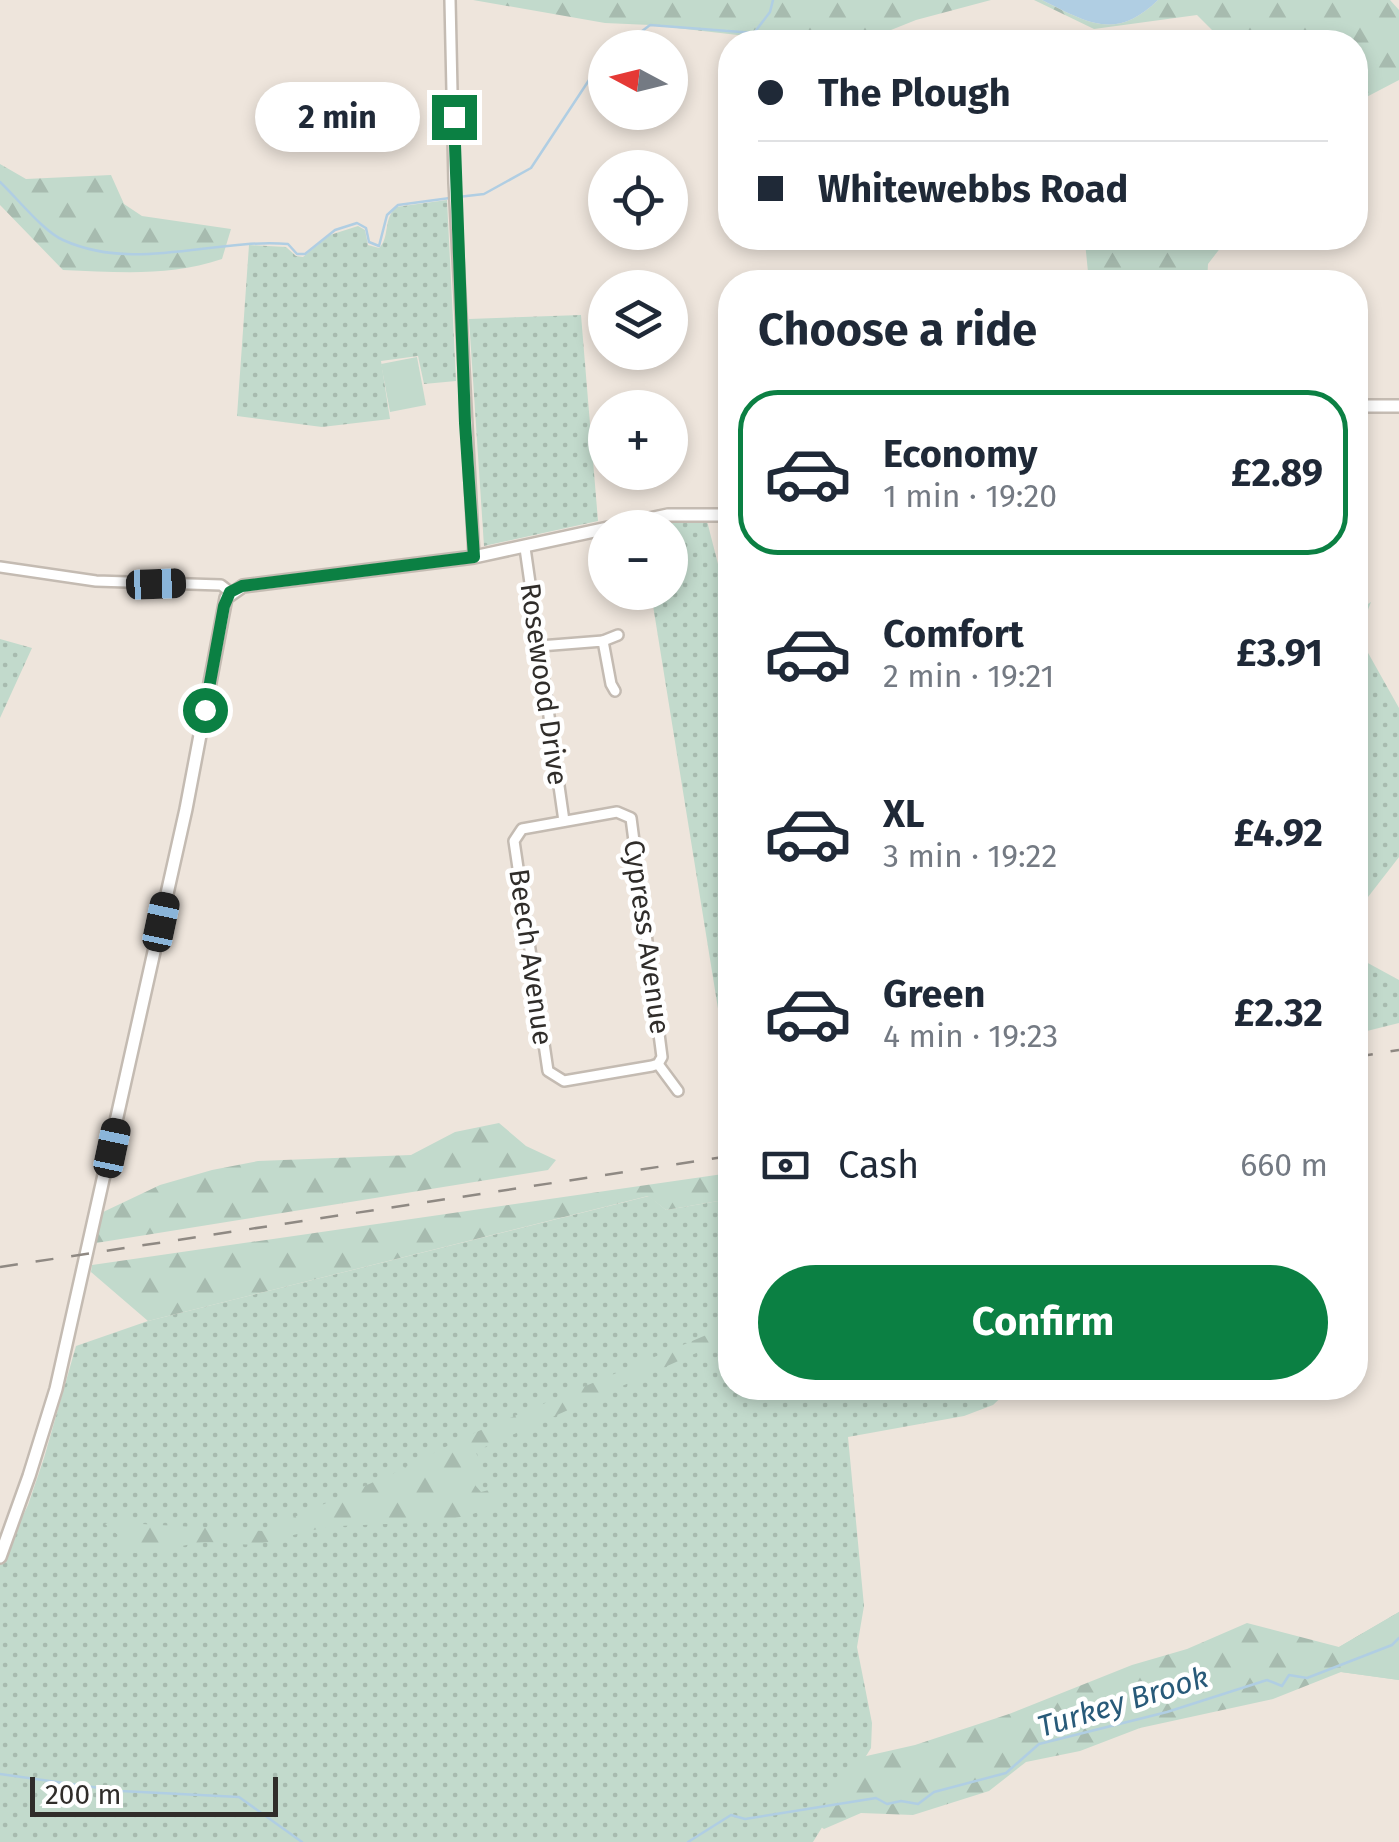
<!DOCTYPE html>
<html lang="en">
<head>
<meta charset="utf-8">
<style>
	:root { --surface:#fff; --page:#f6f6f7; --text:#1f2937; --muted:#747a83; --line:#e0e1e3; --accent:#0b8043 }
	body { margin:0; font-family:"Fira Sans",sans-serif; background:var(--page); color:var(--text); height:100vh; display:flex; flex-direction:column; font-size:38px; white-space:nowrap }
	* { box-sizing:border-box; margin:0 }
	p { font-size:32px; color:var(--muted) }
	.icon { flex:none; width:55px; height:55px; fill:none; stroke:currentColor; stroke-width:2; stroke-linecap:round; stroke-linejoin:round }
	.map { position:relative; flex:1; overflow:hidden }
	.drawer { position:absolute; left:718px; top:270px; width:650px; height:1130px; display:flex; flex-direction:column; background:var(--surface); border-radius:40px; box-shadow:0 5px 15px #0003 }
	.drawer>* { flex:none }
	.hud { position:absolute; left:718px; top:30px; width:650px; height:220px; border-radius:40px; box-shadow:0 5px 15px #0003; display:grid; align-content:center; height:220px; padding:0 40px; background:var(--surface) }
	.needle { width:65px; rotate:277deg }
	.tools { position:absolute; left:588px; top:30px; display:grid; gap:20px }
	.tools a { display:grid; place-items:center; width:100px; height:100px; border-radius:50%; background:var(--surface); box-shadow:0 5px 15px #0003; font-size:50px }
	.scale { position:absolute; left:30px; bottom:25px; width:248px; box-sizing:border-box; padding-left:10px; border:5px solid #302d2a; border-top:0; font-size:28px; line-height:35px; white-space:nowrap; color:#302d2a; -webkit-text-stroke:8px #fff; paint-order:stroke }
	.end { position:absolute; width:45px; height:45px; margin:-22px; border:12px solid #0b8043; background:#fff; box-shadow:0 0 0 5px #fff }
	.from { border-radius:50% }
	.bubble { position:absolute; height:70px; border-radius:35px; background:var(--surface); box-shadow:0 5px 15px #0003; font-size:32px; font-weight:700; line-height:70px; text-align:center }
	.car { position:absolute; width:30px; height:60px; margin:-30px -15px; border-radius:12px; box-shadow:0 0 8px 2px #0007; background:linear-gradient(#222 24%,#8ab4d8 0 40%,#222 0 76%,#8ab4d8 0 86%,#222 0) }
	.hud b { display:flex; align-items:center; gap:35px; height:95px; font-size:38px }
	.hud b+b { border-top:2px solid var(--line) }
	.hud i { width:25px; height:25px; background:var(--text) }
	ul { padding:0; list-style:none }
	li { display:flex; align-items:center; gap:30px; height:165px; margin:0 20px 15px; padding:0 20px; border:5px solid transparent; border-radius:40px }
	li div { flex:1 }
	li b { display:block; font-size:38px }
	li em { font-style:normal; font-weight:700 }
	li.active { border-color:var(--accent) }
	li>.icon { width:90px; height:90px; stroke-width:1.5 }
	h2 { padding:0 40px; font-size:45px; line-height:120px }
	.pay { display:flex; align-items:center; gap:25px; height:110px; padding:0 40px; font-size:38px }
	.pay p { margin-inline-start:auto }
	.action { display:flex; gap:20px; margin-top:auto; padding:20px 40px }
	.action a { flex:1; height:115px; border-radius:60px; background:var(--accent); color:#fff; font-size:40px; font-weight:700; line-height:115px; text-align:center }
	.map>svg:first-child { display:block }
	.grass { fill:url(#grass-dots) }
	.forest { fill:url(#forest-firs) }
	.pitch { fill:#c2dacc }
	.water { fill:#b0cee3 }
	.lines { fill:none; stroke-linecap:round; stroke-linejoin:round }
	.stream { stroke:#b0cee3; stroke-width:2.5 }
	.minor-casing { stroke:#c4bbb2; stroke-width:14 }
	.tertiary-casing { stroke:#c4bbb2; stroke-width:16 }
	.minor { stroke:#fff; stroke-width:9 }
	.tertiary { stroke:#fff; stroke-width:11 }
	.rail { stroke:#8f8983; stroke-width:2.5; stroke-dasharray:18 18; stroke-linecap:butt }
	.route { stroke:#0b8043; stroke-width:12 }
	.labels { text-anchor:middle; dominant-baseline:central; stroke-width:9; stroke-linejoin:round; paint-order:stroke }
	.street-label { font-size:28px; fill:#302d2a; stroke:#fff }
	.water-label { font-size:30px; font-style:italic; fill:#285a79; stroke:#fff }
</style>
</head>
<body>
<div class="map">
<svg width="1399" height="1842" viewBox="0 0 1399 1842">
	<defs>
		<pattern id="grass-dots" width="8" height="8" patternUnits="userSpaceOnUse" patternTransform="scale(2.5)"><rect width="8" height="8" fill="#c2dacc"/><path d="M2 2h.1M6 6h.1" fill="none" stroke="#a7bbaf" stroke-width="1.8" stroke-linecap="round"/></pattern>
		<pattern id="forest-firs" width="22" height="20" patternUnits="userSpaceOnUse" patternTransform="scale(2.5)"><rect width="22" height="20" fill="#c2dacc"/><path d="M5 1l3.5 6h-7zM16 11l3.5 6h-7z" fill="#a7bbaf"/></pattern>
	</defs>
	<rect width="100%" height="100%" fill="#eee5dc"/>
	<g class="grass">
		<path d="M447,200l9,181 -32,3 -6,-28 -37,5 9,58 -68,8 -85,-11 12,-171 37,2 10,9 7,1 27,-22 28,-9 7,4 3,15 11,3c11,-10 4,-29 17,-41z"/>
		<polygon points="581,315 598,521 484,546 469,319"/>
		<polygon points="707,521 730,611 730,1083 651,593 670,592 670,528 640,525"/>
		<polygon points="1371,602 1358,635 1399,708 1399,857 1368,897 1355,921 1355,612"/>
		<polygon points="0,639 32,648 0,718"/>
		<polygon points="1355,956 1399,980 1399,1023 1355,1034"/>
		<polygon points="649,1196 666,1210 730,1199 730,1388 1011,1388 993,1405 964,1416 848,1437 864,1606 857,1647 872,1723 871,1748 813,1842 0,1842 0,1564 28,1505 44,1458 76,1346 148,1321"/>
	</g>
	<g class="forest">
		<polygon points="473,0 991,0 916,20 861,42 799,42 650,25 605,23"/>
		<path d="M1034,0h8c46,23 74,41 116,0h232l9,10v70l-44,23v-61h-131l-27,-27 -103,14z"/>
		<path d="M0,164l26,15 85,-4 13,29 18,12 89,13 -9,30c-53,18 -104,13 -159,11l-63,-65z"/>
		<polygon points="1094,238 1228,238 1208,264 1207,282 1089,282 1085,242"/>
		<polygon points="499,1123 526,1146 556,1160 548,1170 96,1243 101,1213 160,1185 212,1170 258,1161 411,1155 455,1132"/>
		<polygon points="730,1173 730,1199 666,1210 648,1196 148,1321 91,1272 92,1265"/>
		<path d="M730,1325v13l-254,113 5,22 -6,12 6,7 20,-5 10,3v6c-46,34 -125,25 -179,31 -26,2 -49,13 -75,17 -20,2 -41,-4 -61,-1 -29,5 -53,19 -81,3l3,-11 -13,-11 18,-4 19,4 121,7 131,-58 73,-37z"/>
		<polygon points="1399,1612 1399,1680 1341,1672 1273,1699 1140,1728 1080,1751 1026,1762 989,1791 913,1815 861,1813 824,1829 821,1827 827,1795 862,1757 915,1745 1009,1714 1132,1665 1187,1649 1247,1623 1339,1647"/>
	</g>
	<g class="pitch">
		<polygon points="417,357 426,405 390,412 381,364"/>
		<polygon points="1399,1612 1399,1680 1341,1672 1339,1647"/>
	</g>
	<path class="water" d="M1042,0h116c-42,41 -70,23 -116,0z"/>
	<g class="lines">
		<g class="stream">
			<polyline points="620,48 650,25 754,33 770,12 773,0"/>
			<path d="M0,182c17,16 44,50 63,58 73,33 150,-2 225,4l9,10h8l30,-24 22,-7 9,5 3,14 10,4 8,-31 11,-10 52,-7"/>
			<polyline points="458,197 484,194 531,168 593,74 605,62"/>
			<polyline points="0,1774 121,1791 239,1797 302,1842"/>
			<polyline points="688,1842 731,1815 745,1819 876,1798 887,1804 901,1801 918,1804 934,1792 1006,1773 1039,1744 1167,1712 1267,1680 1282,1686 1289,1675 1307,1678 1392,1645 1399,1638"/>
		</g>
		<defs>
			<g id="minor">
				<polyline points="450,0 454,183 474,557"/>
				<polyline points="525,548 564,821"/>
				<polyline points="0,567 96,581 221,585 230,592"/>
				<polyline points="603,641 618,635"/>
				<polyline points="540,646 603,641 611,684 615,691"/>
				<polygon points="617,812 631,818 662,1057 658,1064 652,1066 564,1081 548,1071 514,841 522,829"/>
				<polyline points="658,1064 678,1091"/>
			</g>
			<g id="tertiary">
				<polyline points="1355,406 1399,406"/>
				<polyline points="0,1557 29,1476 56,1389 186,809 226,598 243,586 474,557 668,515 730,515"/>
			</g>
		</defs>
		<use href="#minor" class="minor-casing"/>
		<use href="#tertiary" class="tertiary-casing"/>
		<use href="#minor" class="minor"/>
		<use href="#tertiary" class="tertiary"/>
		<g class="rail">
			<polyline points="1355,1057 1399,1050"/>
			<polyline points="0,1267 730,1156"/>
		</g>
	</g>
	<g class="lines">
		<polyline class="route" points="205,710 224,606 230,592 242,586 474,557 465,423 454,117"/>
	</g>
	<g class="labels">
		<g class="street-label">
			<text transform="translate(544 684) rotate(82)">Rosewood Drive</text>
			<text transform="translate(647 937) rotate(82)">Cypress Avenue</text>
			<text transform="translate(531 957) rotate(82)">Beech Avenue</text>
		</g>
		<g class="water-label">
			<text transform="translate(1123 1702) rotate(-17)">Turkey Brook</text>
		</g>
	</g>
</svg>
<div class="tools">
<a><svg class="needle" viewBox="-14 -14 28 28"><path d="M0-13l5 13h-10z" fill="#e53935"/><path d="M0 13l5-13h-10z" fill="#747a83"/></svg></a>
<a><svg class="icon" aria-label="locate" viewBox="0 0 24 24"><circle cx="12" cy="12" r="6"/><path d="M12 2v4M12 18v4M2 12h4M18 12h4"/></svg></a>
<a><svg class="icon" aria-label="layers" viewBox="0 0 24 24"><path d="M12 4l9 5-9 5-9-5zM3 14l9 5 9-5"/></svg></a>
<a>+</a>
<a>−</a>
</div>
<div class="scale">200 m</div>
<i class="end from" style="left:205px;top:710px"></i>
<i class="end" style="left:454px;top:117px"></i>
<div class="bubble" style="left:255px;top:82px;width:165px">2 min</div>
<i class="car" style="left:156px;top:584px;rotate:88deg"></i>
<i class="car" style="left:161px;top:922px;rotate:12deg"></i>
<i class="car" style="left:112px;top:1148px;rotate:12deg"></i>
<div class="hud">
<b><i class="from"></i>The Plough</b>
<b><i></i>Whitewebbs Road</b>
</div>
<section class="drawer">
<h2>Choose a ride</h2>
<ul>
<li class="active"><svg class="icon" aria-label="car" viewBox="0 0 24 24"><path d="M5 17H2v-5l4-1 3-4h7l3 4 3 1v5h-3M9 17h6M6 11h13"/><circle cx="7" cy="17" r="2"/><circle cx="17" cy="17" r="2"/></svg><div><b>Economy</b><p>1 min · 19:20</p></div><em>£2.89</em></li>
<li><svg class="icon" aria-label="car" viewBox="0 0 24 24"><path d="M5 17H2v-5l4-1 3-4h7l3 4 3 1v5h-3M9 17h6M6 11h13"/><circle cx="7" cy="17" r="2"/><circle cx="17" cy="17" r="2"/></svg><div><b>Comfort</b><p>2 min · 19:21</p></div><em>£3.91</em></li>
<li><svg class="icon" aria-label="car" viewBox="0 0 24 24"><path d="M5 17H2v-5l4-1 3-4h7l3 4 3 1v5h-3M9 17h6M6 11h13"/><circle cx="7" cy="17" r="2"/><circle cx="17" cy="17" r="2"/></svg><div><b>XL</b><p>3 min · 19:22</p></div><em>£4.92</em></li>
<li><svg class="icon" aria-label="car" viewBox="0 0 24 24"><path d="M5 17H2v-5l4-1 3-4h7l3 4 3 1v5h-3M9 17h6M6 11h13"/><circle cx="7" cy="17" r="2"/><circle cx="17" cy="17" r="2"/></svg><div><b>Green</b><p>4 min · 19:23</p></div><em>£2.32</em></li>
</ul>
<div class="pay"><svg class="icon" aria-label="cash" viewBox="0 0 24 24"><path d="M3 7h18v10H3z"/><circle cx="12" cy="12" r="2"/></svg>Cash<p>660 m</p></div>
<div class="action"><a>Confirm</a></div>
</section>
</div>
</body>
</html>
